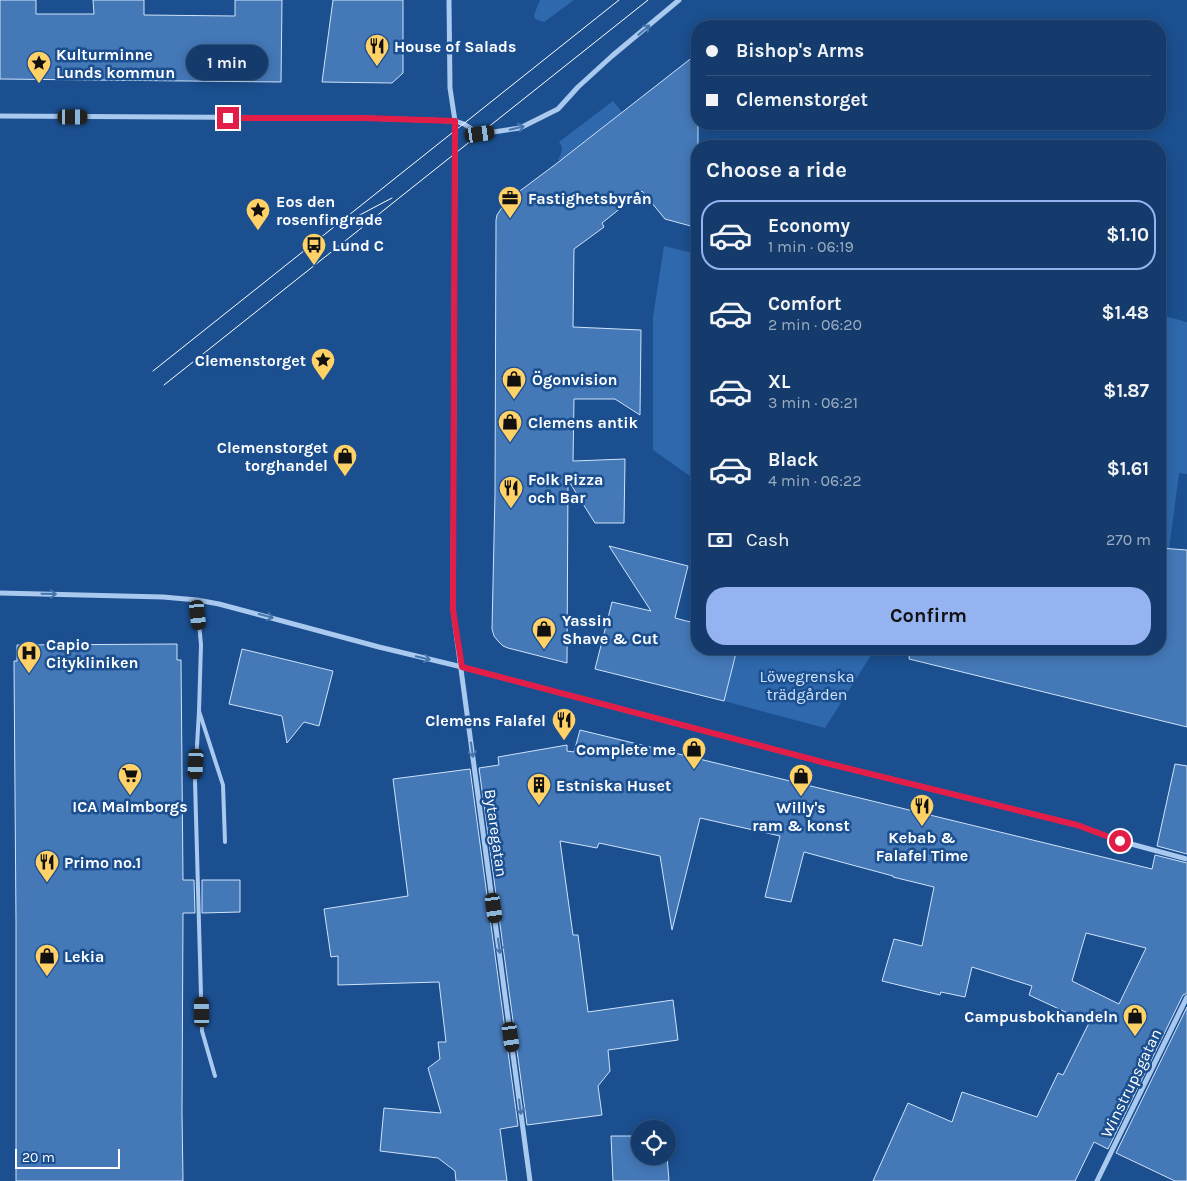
<!DOCTYPE html>
<html lang="en">
<head>
<meta charset="utf-8">
<style>
	:root { --surface:#143b6b; --page:#1d4271; --text:#f1f3f6; --muted:#9dadc1; --line:#33557e; --accent:#95b2f1 }
	body { margin:0; font-family:Karla,sans-serif; background:var(--page); color:var(--text); height:100vh; display:flex; flex-direction:column; font-size:19px; white-space:nowrap }
	* { box-sizing:border-box; margin:0 }
	p { font-size:16px; color:var(--muted) }
	.icon { flex:none; width:28px; height:28px; fill:none; stroke:currentColor; stroke-width:2; stroke-linecap:round; stroke-linejoin:round }
	.map { position:relative; flex:1; overflow:hidden }
	.sheet { position:absolute; left:691px; top:140px; width:475px; height:515px; display:flex; flex-direction:column; background:var(--surface); border-radius:20px; box-shadow:0 2px 12px #0003,0 0 0 1px var(--line) }
	.sheet>* { flex:none }
	.guide { position:absolute; left:691px; top:20px; width:475px; height:110px; border-radius:20px; box-shadow:0 2px 12px #0003,0 0 0 1px var(--line); display:grid; align-content:center; height:110px; padding:0 15px; background:var(--surface) }
	.tools { position:absolute; left:631px; top:1120px; display:grid; gap:10px }
	.tools a { display:grid; place-items:center; width:45px; height:45px; border-radius:50%; background:var(--surface); box-shadow:0 2px 12px #0003,0 0 0 1px var(--line); font-size:25px }
	.scale { position:absolute; left:15px; bottom:12px; width:105px; box-sizing:border-box; padding-left:5px; border:2px solid #fff; border-top:0; font-size:14px; line-height:18px; white-space:nowrap; color:#fff; -webkit-text-stroke:4px #1b4f8f; paint-order:stroke }
	.end { position:absolute; width:22px; height:22px; margin:-11px; border:6px solid #e11d48; background:#fff; box-shadow:0 0 0 2px #fff }
	.from { border-radius:50% }
	.bubble { position:absolute; height:35px; border-radius:18px; background:var(--surface); box-shadow:0 2px 12px #0003,0 0 0 1px var(--line); font-size:16px; font-weight:700; line-height:35px; text-align:center }
	.car { position:absolute; width:15px; height:30px; margin:-15px -8px; border-radius:6px; box-shadow:0 0 4px 1px #0007; background:linear-gradient(#222 24%,#8ab4d8 0 40%,#222 0 76%,#8ab4d8 0 86%,#222 0) }
	.guide b { display:flex; align-items:center; gap:18px; height:48px; font-size:19px }
	.guide b+b { border-top:1px solid var(--line) }
	.guide i { width:12px; height:12px; background:var(--text) }
	ul { padding:0; list-style:none }
	li { display:flex; align-items:center; gap:15px; height:70px; margin:0 10px 8px; padding:0 5px; border:2px solid transparent; border-radius:20px }
	li div { flex:1 }
	li b { display:block; font-size:19px }
	li em { font-style:normal; font-weight:700 }
	li.current { border-color:var(--accent) }
	li>.icon { width:45px; height:45px; stroke-width:1.5 }
	h2 { padding:0 15px; font-size:22px; line-height:60px }
	.pay { display:flex; align-items:center; gap:12px; height:55px; padding:0 15px; font-size:19px }
	.pay p { margin-inline-start:auto }
	.primary-button { display:flex; gap:10px; margin-top:auto; padding:10px 15px }
	.primary-button a { flex:1; height:58px; border-radius:20px; background:var(--accent); color:#111; font-size:20px; font-weight:700; line-height:58px; text-align:center }
	.map>svg:first-child { display:block }
	.green { fill:#2e69ad }
	.building { fill:#4478b7; stroke:#cfe3fa; fill-rule:evenodd }
	.lines { fill:none; stroke-linecap:round; stroke-linejoin:round }
	.lane { stroke:#a9c9ee; stroke-width:4 }
	.street { stroke:#a9c9ee; stroke-width:5 }
	.tram { stroke:#fff; stroke-width:1 }
	.oneway { stroke:#4674ac }
	.route { stroke:#e11d48; stroke-width:6 }
	.labels { text-anchor:middle; dominant-baseline:central; stroke-width:5; stroke-linejoin:round; paint-order:stroke }
	.poi-label { font-size:16px; font-weight:bold; fill:#fff; stroke:#1b4f8f; text-anchor:start }
	.park-label { font-size:16px; fill:#cfe3fa; stroke:#1b4f8f }
	.street-label { font-size:16px; fill:#fff; stroke:#1b4f8f }
</style>
</head>
<body>
<div class="map">
<svg width="1187" height="1181" viewBox="0 0 1187 1181">
	<rect width="100%" height="100%" fill="#1b4f8f"/>
	<g class="green">
		<polygon points="540,0 574,0 544,22 535,19 534,15"/>
		<path d="M613,101l9,11 -62,49 -2,-2c4,-5 6,-12 1,-17z"/>
		<polygon points="664,246 697,254 697,481 653,450 653,317"/>
		<polygon points="1160,315 1187,322 1187,474 1179,473 1169,549 1161,548 1160,552"/>
		<polygon points="737,649 875,649 825,728 724,701"/>
	</g>
	<g class="building">
		<polygon points="0,0 36,0 36,14 94,14 93,0 144,0 144,15 235,16 235,0 282,0 281,82 0,79"/>
		<polygon points="333,0 403,0 403,73 392,83 322,82"/>
		<polygon points="698,53 698,228 665,219 642,191 602,223 604,227 574,249 573,327 641,330 640,415 615,399 574,399 573,461 625,459 624,523 595,523 568,480 567,663 508,648 503,646 498,641 494,636 492,629 495,493 496,220 497,215 503,206 513,200 513,196 556,164"/>
		<polygon points="609,546 688,566 675,618 698,624 698,649 737,649 724,701 595,669 612,602 651,611"/>
		<polygon points="1160,548 1187,550 1187,727 909,659 910,649 1160,649"/>
		<polygon points="177,644 177,660 181,660 183,880 194,880 195,913 183,913 182,1112 183,1181 16,1181 16,923 14,661 17,661 17,645"/>
		<polygon points="242,649 333,671 319,726 304,722 287,743 282,716 229,704"/>
		<path d="M580,730l572,139 3,-14 32,8v130l-4,2 -75,154 -14,-7 -19,39h-202l35,-78 44,19 10,-30 75,25 21,-44 5,2 26,-52 -60,-28 3,-9 -60,-19 -7,30 -24,-5 -1,3 -58,-14 12,-42 28,7 12,-59 -41,-10v-1l-89,-24 -13,50 -26,-5 15,-61 -80,-18 -28,112 -12,-74 -61,-13 -2,5 -37,-7 13,94h5l10,77 85,-12 5,40 -70,10 2,21 -12,15 4,29 -75,10 -48,-357 20,-3 -1,-8 69,-12v6l7,1zM1086,933l60,15 -27,56 -47,-23z"/>
		<polygon points="1175,764 1187,766 1187,854 1157,846"/>
		<polygon points="470,769 518,1126 500,1129 507,1181 456,1181 455,1171 438,1158 380,1151 384,1108 441,1113 428,1068 440,1059 438,1042 446,1042 439,982 338,985 338,956 331,957 324,909 408,896 393,779"/>
		<polygon points="202,880 240,880 240,912 202,913"/>
		<polygon points="1187,1007 1187,1181 1175,1181 1116,1153"/>
		<polygon points="611,1136 640,1136 640,1156 667,1156 669,1181 613,1181"/>
	</g>
	<g class="lines">
		<g class="lane">
			<polyline points="197,600 201,645 199,711 223,785 225,842"/>
			<polyline points="199,711 195,781 202,1031 215,1076"/>
		</g>
		<g class="street">
			<polyline points="449,0 450,88 455,121 453,610 530,1181"/>
			<polyline points="0,116 363,118 455,121 464,124 480,134 520,128 558,109 578,87 612,56 679,0"/>
			<polyline points="0,593 163,597 197,600 219,604 379,647 462,667 822,762 1077,825 1120,841 1187,859"/>
			<polyline points="1097,1181 1187,997"/>
		</g>
		<g class="tram">
			<polyline points="354,218 392,198"/>
			<polyline points="153,371 619,0"/>
			<polyline points="164,385 648,0"/>
		</g>
	</g>
	<defs><path id="oneway-shaft" d="M-6 0H5M1.5-3L5.5 0L1.5 3" fill="none" stroke-width="1.6" stroke-linecap="round" stroke-linejoin="round" transform="scale(1.25)"/></defs>
	<g class="oneway">
		<use href="#oneway-shaft" transform="translate(644 30) rotate(-40)"/>
		<use href="#oneway-shaft" transform="translate(517 128) rotate(-14)"/>
		<use href="#oneway-shaft" transform="translate(49 594) rotate(1)"/>
		<use href="#oneway-shaft" transform="translate(266 616) rotate(15)"/>
		<use href="#oneway-shaft" transform="translate(423 658) rotate(13)"/>
		<use href="#oneway-shaft" transform="translate(472 750) rotate(82)"/>
		<use href="#oneway-shaft" transform="translate(499 946) rotate(82)"/>
		<use href="#oneway-shaft" transform="translate(520 1107) rotate(82)"/>
	</g>
	<g class="lines">
		<polyline class="route" points="228,118 363,118 455,121 453,610 462,667 822,762 1077,825 1120,841"/>
	</g>
	<defs>
		<symbol id="restaurant-pin" viewBox="-11 -11 22 30"><path d="M0 17L-7.5 6A9.5 9.5 0 1 1 7.5 6Z" fill="#ffd166" stroke="#1b4f8f"/><path d="M-5-6h1v4h1v-4h1v4h1v-4h1v5L-1.5 .5V6h-2V.5L-5-1ZM5-6V6H3V1.5H1.5Q1.5-4 5-6Z" fill="#111"/></symbol>
		<symbol id="sight-pin" viewBox="-11 -11 22 30"><path d="M0 17L-7.5 6A9.5 9.5 0 1 1 7.5 6Z" fill="#ffd166" stroke="#1b4f8f"/><path d="M0-6L1.8-2.2L6-1.7L2.9 1.2L3.7 5.4L0 3.3L-3.7 5.4L-2.9 1.2L-6-1.7L-1.8-2.2Z" fill="#111"/></symbol>
		<symbol id="office-pin" viewBox="-11 -11 22 30"><path d="M0 17L-7.5 6A9.5 9.5 0 1 1 7.5 6Z" fill="#ffd166" stroke="#1b4f8f"/><path d="M-6-3h4V-5.5h4V-3h4V5H-6ZM-1-4.5V-3h2v-1.5ZM-6 0V1H6V0Z" fill="#111"/></symbol>
		<symbol id="bus-pin" viewBox="-11 -11 22 30"><path d="M0 17L-7.5 6A9.5 9.5 0 1 1 7.5 6Z" fill="#ffd166" stroke="#1b4f8f"/><path d="M-5-6H5V4H4V6H2V4H-2V6H-4V4H-5ZM-3.5-4V0h7V-4ZM-3.5 1.2v1.5H-2V1.2ZM2 1.2v1.5H3.5V1.2Z" fill="#111"/></symbol>
		<symbol id="shop-pin" viewBox="-11 -11 22 30"><path d="M0 17L-7.5 6A9.5 9.5 0 1 1 7.5 6Z" fill="#ffd166" stroke="#1b4f8f"/><path d="M-5-2.5h2.3a2.7 3.5 0 0 1 5.4 0H5L5.5 6h-11ZM-1.5-2.5h3a1.5 2.3 0 0 0-3 0Z" fill="#111"/></symbol>
		<symbol id="hospital-pin" viewBox="-11 -11 22 30"><path d="M0 17L-7.5 6A9.5 9.5 0 1 1 7.5 6Z" fill="#ffd166" stroke="#1b4f8f"/><path d="M-5-5h3v3.5h4V-5h3V5h-3V1.5h-4V5h-3Z" fill="#111"/></symbol>
		<symbol id="supermarket-pin" viewBox="-11 -11 22 30"><path d="M0 17L-7.5 6A9.5 9.5 0 1 1 7.5 6Z" fill="#ffd166" stroke="#1b4f8f"/><path d="M-6-5.5h2.5l.6 2H6L4.5 2H-2.5L-4.4-4H-6ZM-1.5 3.2a1.3 1.3 0 1 0 .1 0ZM3 3.2a1.3 1.3 0 1 0 .1 0Z" fill="#111"/></symbol>
		<symbol id="building-pin" viewBox="-11 -11 22 30"><path d="M0 17L-7.5 6A9.5 9.5 0 1 1 7.5 6Z" fill="#ffd166" stroke="#1b4f8f"/><path d="M-4-6H4V6H1V3H-1V6H-4ZM-2.5-4.3h1.7v1.8h-1.7ZM.8-4.3h1.7v1.8H.8ZM-2.5-1h1.7V.8h-1.7ZM.8-1h1.7V.8H.8Z" fill="#111"/></symbol>
	</defs>
	<g fill-rule="evenodd">
		<use href="#restaurant-pin" x="363" y="32" width="28" height="38"/>
		<use href="#sight-pin" x="25" y="49" width="28" height="38"/>
		<use href="#office-pin" x="496" y="184" width="28" height="38"/>
		<use href="#sight-pin" x="244" y="196" width="28" height="38"/>
		<use href="#bus-pin" x="300" y="231" width="28" height="38"/>
		<use href="#sight-pin" x="309" y="346" width="28" height="38"/>
		<use href="#shop-pin" x="500" y="365" width="28" height="38"/>
		<use href="#shop-pin" x="496" y="408" width="28" height="38"/>
		<use href="#shop-pin" x="331" y="442" width="28" height="38"/>
		<use href="#restaurant-pin" x="497" y="474" width="28" height="38"/>
		<use href="#shop-pin" x="530" y="615" width="28" height="38"/>
		<use href="#hospital-pin" x="15" y="639" width="28" height="38"/>
		<use href="#restaurant-pin" x="550" y="706" width="28" height="38"/>
		<use href="#shop-pin" x="680" y="735" width="28" height="38"/>
		<use href="#supermarket-pin" x="116" y="761" width="28" height="38"/>
		<use href="#shop-pin" x="787" y="762" width="28" height="38"/>
		<use href="#building-pin" x="525" y="771" width="28" height="38"/>
		<use href="#restaurant-pin" x="908" y="792" width="28" height="38"/>
		<use href="#restaurant-pin" x="33" y="848" width="28" height="38"/>
		<use href="#shop-pin" x="33" y="942" width="28" height="38"/>
		<use href="#shop-pin" x="1121" y="1002" width="28" height="38"/>
	</g>
	<g class="labels">
		<g class="poi-label">
			<text x="394" y="46">House of Salads</text>
			<text x="56" y="54">Kulturminne<tspan x="56" dy="18">Lunds kommun</tspan></text>
			<text x="528" y="198">Fastighetsbyrån</text>
			<text x="276" y="201">Eos den<tspan x="276" dy="18">rosenfingrade</tspan></text>
			<text x="332" y="245">Lund C</text>
			<text x="306" y="360" text-anchor="end">Clemenstorget</text>
			<text x="532" y="379">Ögonvision</text>
			<text x="528" y="422">Clemens antik</text>
			<text x="328" y="447" text-anchor="end">Clemenstorget<tspan x="328" dy="18">torghandel</tspan></text>
			<text x="528" y="479">Folk Pizza<tspan x="528" dy="18">och Bar</tspan></text>
			<text x="562" y="620">Yassin<tspan x="562" dy="18">Shave &amp; Cut</tspan></text>
			<text x="46" y="644">Capio<tspan x="46" dy="18">Citykliniken</tspan></text>
			<text x="546" y="720" text-anchor="end">Clemens Falafel</text>
			<text x="676" y="749" text-anchor="end">Complete me</text>
			<text x="556" y="785">Estniska Huset</text>
			<text x="130" y="806" text-anchor="middle">ICA Malmborgs</text>
			<text x="801" y="807" text-anchor="middle">Willy's<tspan x="801" dy="18">ram &amp; konst</tspan></text>
			<text x="922" y="837" text-anchor="middle">Kebab &amp;<tspan x="922" dy="18">Falafel Time</tspan></text>
			<text x="64" y="862">Primo no.1</text>
			<text x="64" y="956">Lekia</text>
			<text x="1118" y="1016" text-anchor="end">Campusbokhandeln</text>
		</g>
		<g class="park-label">
			<text x="807" y="676">Löwegrenska<tspan x="807" dy="18">trädgården</tspan></text>
		</g>
		<g class="street-label">
			<text transform="translate(496 833) rotate(82)">Bytaregatan</text>
			<text transform="translate(1131 1083) rotate(-64)">Winstrupsgatan</text>
		</g>
	</g>
</svg>
<div class="tools">
<a><svg class="icon" aria-label="locate" viewBox="0 0 24 24"><circle cx="12" cy="12" r="6"/><path d="M12 2v4M12 18v4M2 12h4M18 12h4"/></svg></a>
</div>
<div class="scale">20 m</div>
<i class="end from" style="left:1120px;top:841px"></i>
<i class="end" style="left:228px;top:118px"></i>
<div class="bubble" style="left:186px;top:45px;width:82px">1 min</div>
<i class="car" style="left:73px;top:117px;rotate:90deg"></i>
<i class="car" style="left:480px;top:134px;rotate:82deg"></i>
<i class="car" style="left:198px;top:615px;rotate:174deg"></i>
<i class="car" style="left:196px;top:764px;rotate:183deg"></i>
<i class="car" style="left:494px;top:908px;rotate:172deg"></i>
<i class="car" style="left:202px;top:1012px;rotate:359deg"></i>
<i class="car" style="left:511px;top:1037px;rotate:172deg"></i>
<div class="guide">
<b><i class="from"></i>Bishop's Arms</b>
<b><i></i>Clemenstorget</b>
</div>
<section class="sheet">
<h2>Choose a ride</h2>
<ul>
<li class="current"><svg class="icon" aria-label="car" viewBox="0 0 24 24"><path d="M5 17H2v-5l4-1 3-4h7l3 4 3 1v5h-3M9 17h6M6 11h13"/><circle cx="7" cy="17" r="2"/><circle cx="17" cy="17" r="2"/></svg><div><b>Economy</b><p>1 min · 06:19</p></div><em>$1.10</em></li>
<li><svg class="icon" aria-label="car" viewBox="0 0 24 24"><path d="M5 17H2v-5l4-1 3-4h7l3 4 3 1v5h-3M9 17h6M6 11h13"/><circle cx="7" cy="17" r="2"/><circle cx="17" cy="17" r="2"/></svg><div><b>Comfort</b><p>2 min · 06:20</p></div><em>$1.48</em></li>
<li><svg class="icon" aria-label="car" viewBox="0 0 24 24"><path d="M5 17H2v-5l4-1 3-4h7l3 4 3 1v5h-3M9 17h6M6 11h13"/><circle cx="7" cy="17" r="2"/><circle cx="17" cy="17" r="2"/></svg><div><b>XL</b><p>3 min · 06:21</p></div><em>$1.87</em></li>
<li><svg class="icon" aria-label="car" viewBox="0 0 24 24"><path d="M5 17H2v-5l4-1 3-4h7l3 4 3 1v5h-3M9 17h6M6 11h13"/><circle cx="7" cy="17" r="2"/><circle cx="17" cy="17" r="2"/></svg><div><b>Black</b><p>4 min · 06:22</p></div><em>$1.61</em></li>
</ul>
<div class="pay"><svg class="icon" aria-label="cash" viewBox="0 0 24 24"><path d="M3 7h18v10H3z"/><circle cx="12" cy="12" r="2"/></svg>Cash<p>270 m</p></div>
<div class="primary-button"><a>Confirm</a></div>
</section>
</div>
</body>
</html>
